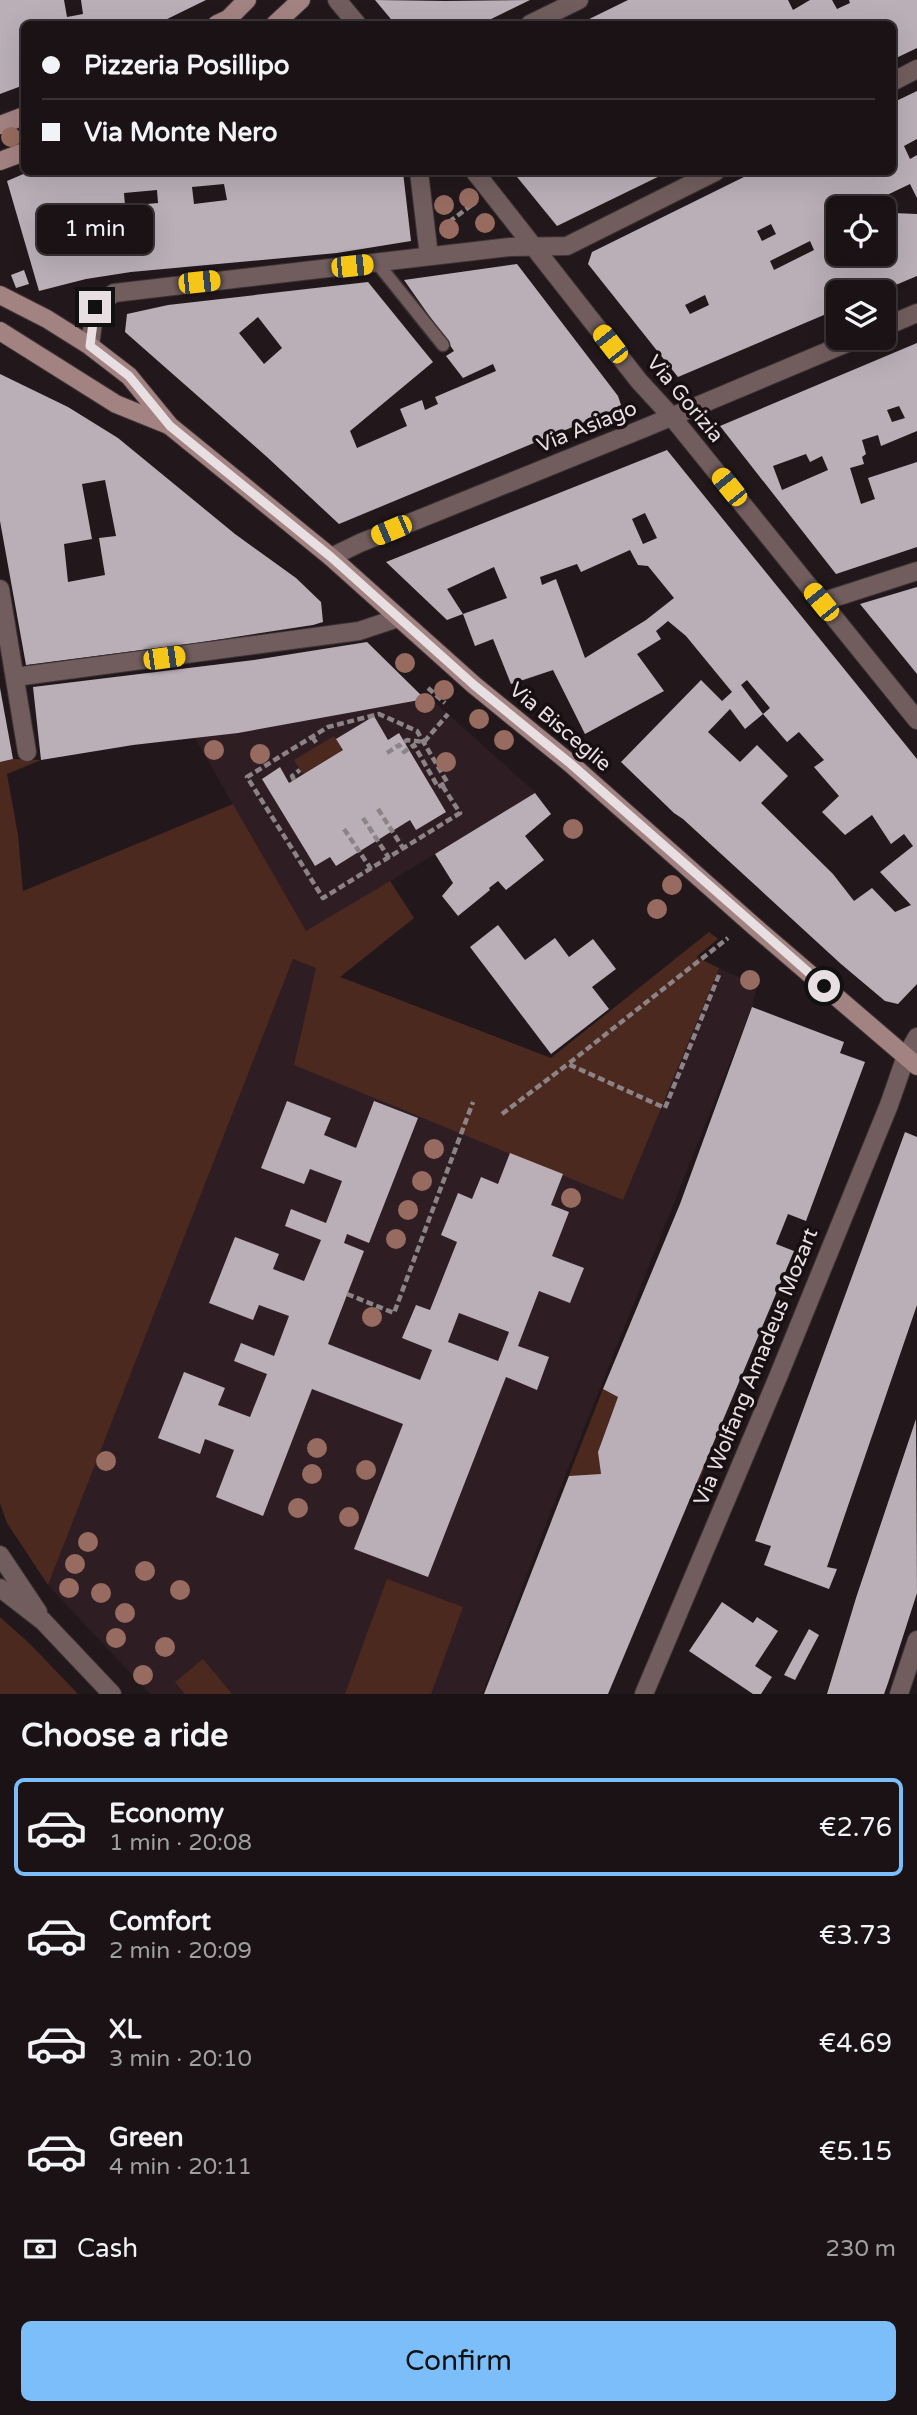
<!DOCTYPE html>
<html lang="en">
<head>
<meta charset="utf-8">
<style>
	:root { --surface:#1a1214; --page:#231b1d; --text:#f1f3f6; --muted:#9f9ea0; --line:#383234; --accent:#7cbef9 }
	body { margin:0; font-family:"Varela Round",sans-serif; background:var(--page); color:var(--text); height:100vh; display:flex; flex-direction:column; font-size:26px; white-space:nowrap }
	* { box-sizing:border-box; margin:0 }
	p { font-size:23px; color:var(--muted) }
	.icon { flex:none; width:38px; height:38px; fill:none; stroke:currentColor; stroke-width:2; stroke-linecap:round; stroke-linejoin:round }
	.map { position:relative; height:1694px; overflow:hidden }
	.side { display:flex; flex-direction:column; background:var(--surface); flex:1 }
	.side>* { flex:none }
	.hud { position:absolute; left:21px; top:21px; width:875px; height:154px; border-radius:10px; box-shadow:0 7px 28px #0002,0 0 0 2px var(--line); display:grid; align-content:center; height:154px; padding:0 21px; background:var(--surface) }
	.fabs { position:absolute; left:826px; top:196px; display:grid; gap:14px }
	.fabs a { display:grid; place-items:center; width:70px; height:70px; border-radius:10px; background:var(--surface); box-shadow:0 7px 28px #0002,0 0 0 2px var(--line); font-size:35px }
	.end { position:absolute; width:32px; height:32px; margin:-16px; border:9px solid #e7dfe2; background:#111; box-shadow:0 0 0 4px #111 }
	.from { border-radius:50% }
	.bubble { position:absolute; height:49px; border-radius:10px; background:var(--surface); box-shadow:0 7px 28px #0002,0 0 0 2px var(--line); font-size:23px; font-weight:600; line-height:49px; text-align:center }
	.car { position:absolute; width:21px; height:42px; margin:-21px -10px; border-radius:9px; box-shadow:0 0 5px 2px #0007; background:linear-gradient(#f5c518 24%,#345 0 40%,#f5c518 0 76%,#345 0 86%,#f5c518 0) }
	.hud b { display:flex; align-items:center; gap:24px; height:66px; font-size:26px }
	.hud b+b { border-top:2px solid var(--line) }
	.hud i { width:18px; height:18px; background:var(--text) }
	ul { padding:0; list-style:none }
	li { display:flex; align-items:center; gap:21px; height:98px; margin:0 14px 10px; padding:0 7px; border:4px solid transparent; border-radius:10px }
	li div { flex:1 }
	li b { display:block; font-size:26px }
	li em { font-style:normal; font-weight:600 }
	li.on { border-color:var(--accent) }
	li>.icon { width:63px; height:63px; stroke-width:1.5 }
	h2 { padding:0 21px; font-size:32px; line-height:84px }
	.pay { display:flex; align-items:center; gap:18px; height:77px; padding:0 21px; font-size:26px }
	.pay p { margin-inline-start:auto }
	.cta { display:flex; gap:14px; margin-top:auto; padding:14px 21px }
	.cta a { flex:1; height:80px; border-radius:10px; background:var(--accent); color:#111; font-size:28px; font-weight:600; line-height:80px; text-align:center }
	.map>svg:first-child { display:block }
	.built { fill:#2e1e24 }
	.green { fill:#4c291e }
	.building { fill:#baafb7; fill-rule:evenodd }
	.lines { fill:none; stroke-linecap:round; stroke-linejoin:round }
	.service-casing { stroke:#3e3437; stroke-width:15 }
	.minor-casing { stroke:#3e3437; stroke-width:20 }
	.tertiary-casing { stroke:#3e3437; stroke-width:20 }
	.secondary-casing { stroke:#3e3437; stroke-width:20 }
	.path { stroke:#8c8386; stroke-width:4.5; stroke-dasharray:7 3.5; stroke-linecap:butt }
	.service { stroke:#715d5d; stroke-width:12 }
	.minor { stroke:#715d5d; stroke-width:18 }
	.tertiary { stroke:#715d5d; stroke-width:18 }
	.secondary { stroke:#a38282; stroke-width:18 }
	.tree { fill:#976b5f }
	.route { stroke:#e7dfe2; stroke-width:9 }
	.labels { text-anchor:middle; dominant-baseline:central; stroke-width:7; stroke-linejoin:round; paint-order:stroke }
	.street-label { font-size:21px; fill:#e7dfe2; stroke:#180f12 }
</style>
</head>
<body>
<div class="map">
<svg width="917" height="1694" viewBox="0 0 917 1694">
	<rect width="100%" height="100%" fill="#22181b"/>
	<g class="built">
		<polygon points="430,698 536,793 306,932 195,738"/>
		<polygon points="685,952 757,986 752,1007 548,1519 482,1694 150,1694 48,1585 293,959 551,1058"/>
	</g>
	<g class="green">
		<polygon points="334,736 343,750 303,774 294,760"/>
		<polygon points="13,759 41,760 7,774 18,835 23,891 233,804 306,931 390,881 414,918 340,977 551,1058 709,932 718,939 696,957 719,968 623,1200 294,1065 316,968 293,959 48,1585 7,1523 0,1503 0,762"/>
		<polygon points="603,1389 618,1397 598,1452 601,1474 705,1467 696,1487 592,1495 559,1525 551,1521"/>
		<polygon points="387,1579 463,1607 431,1694 345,1694"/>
		<polygon points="0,1617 30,1644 78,1694 0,1694"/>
		<polygon points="203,1659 232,1694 185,1694 175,1682"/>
	</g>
	<g class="building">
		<polygon points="0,0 64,0 67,17 83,14 81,0 206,0 157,24 24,24 24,85 0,94"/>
		<polygon points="375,0 445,1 530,0 481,24 395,24"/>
		<polygon points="628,0 788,0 793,10 810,0 832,0 837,9 850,3 849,0 917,0 917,48 892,60 892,24 780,24 777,19 765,24 579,24"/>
		<path d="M917,91v48l-13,7 6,13 7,-4v43l-7,-14 -25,12 8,17 24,1v62l-38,16h-41v17l-160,68 -90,-113 4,-12 162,-80h138v-69zM838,208h46v46h-46zM771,224l5,10 -14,7 -5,-10zM810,241l4,9 -40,20 -4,-9zM705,295l4,10 -19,9 -5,-9z"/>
		<path d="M28,172h375l8,69 -74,12 -206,19 -45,7 -47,12 -32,-110zM224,184l3,16 -33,4 -2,-17zM157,190l1,13 -33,3 -1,-13z"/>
		<polygon points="513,172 668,172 557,226"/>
		<path d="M517,264l101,132 3,9 -5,4 -277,115 -72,-67 -142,-125 2,-18 41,-9 200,-23 65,80 -83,69 7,17 50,-22 -7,-17 22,-9 3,10 13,-6 -3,-7 61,-26 -3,-7 -30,14 -17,-22 8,-5 -50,-71zM258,317l24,31 -18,16 -25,-31z"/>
		<polygon points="24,270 29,284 16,288 11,275"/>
		<path d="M917,343v88l-36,15 -3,-11 -16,5 4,14 -4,3 2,7 -14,4 11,36 14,-5 -7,-21 49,-16v85l-81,27 -116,-148zM899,406l6,12 -13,4 -5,-12zM806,454l4,8 12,-6 6,14 -46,20 -9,-24z"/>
		<path d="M0,374l68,33 50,31 117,96 61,44 25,24 2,20 -10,3 -117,18 -170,22 -26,-144zM105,480l11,56 -17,2 6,37 -37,7 -4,-38 28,-5 -10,-55z"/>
		<path d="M667,450l250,309v225l-19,20 -13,-3 -44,-37 -158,-145 -9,-6 -53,-51 80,-82 21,21 10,-9 -46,-56 -18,-15 -12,10 5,8 -24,15 27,37 -79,43 -32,-64 -42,14 -18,-45 -18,7 -12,-32 44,-16 -13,-31 -47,22 16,25 -16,6 -61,-58zM645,513l12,25 -14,6 -11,-25zM630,550l8,15 10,1 26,32 -28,22 -61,38 -29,-79 -14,6 -2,-8 37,-13 4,8zM747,680l23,28 -7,6 24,28 12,-10 25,28 -10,7 25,29 -17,16 23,23 27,-20 19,29 13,-10 9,12 -33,26 31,33 -16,7 -23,-24 -18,13 -21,-27 -72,-71 27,-27 -31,-31 -17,17 -32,-30 22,-23 15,20 18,-15 -22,-29z"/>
		<polygon points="917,587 917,674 860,604"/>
		<polygon points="367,642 425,699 238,733 133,745 41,760 33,687 254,660"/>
		<polygon points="0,688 13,759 0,762"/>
		<polygon points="374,716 388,740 399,733 446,812 416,830 410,820 336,866 330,857 315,866 262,779 280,767 289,783 343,750 336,739"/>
		<polygon points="535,793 551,814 525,836 544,860 506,890 498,881 489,888 490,890 458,916 442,896 453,883 435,854"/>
		<polygon points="498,925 525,960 555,938 569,957 593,939 616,969 592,987 609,1009 551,1054 470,947"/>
		<polygon points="752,1007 844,1042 840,1053 865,1062 806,1221 788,1214 776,1244 794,1251 608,1694 484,1694 569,1476 601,1474 598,1452 618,1397 603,1389 680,1204"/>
		<path d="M287,1101l44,17 -7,17 32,13 18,-47 44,17 -49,125 -22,-9 -3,9 20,8 -36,93 92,36 12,-30 -30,-12 14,-33 14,5 27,-68 -16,-7 17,-42 14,6 9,-22 17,7 12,-31 53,21 -12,31 18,7 -17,44 32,12 -14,35 -31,-12 -21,55 31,11 -12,33 -31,-13 -78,200 -74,-28 49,-125 -91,-35 -49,127 -47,-19 18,-47 -29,-11 -5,15 -42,-16 26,-66 41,16 -7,17 32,12 17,-43 -33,-13 7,-18 33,13 15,-40 -30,-11 -6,15 -44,-17 26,-66 44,17 -6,15 31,12 17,-41 -36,-14 6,-17 35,14 16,-42 -32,-12 -6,15 -43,-16zM459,1313l50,19 -11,29 -50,-19z"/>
		<polygon points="905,1132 917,1137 917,1305 827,1567 837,1569 829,1589 764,1565 771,1546 755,1541"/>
		<polygon points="916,1419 917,1593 888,1683 884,1694 827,1694 856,1598"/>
		<polygon points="722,1602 753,1623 757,1617 778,1631 755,1666 772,1677 761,1694 753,1694 689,1651"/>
		<polygon points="809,1629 819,1635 795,1680 784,1675"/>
	</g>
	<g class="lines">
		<defs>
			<polyline id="service" points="378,264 443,345"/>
			<g id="minor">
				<polyline points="337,0 357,24"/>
				<polyline points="530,24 579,0"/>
				<polyline points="892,82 917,69"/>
				<polyline points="419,172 429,256"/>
				<polyline points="475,172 639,381 672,417 917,720"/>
				<polyline points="884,327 917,313"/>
				<polyline points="90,346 95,307 114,293 510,247 567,246 715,172"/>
				<polyline points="331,557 360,543 647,427 859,338"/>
				<polyline points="0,589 27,752"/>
				<polyline points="821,602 917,571"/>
				<polyline points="15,677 359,631 398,618"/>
				<polyline points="0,1555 38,1612"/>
				<polyline points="0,1588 43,1621 112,1694"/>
				<polyline points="644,1694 778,1377 889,1105 906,1056"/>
				<polyline points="899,1694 917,1640"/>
			</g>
			<polyline id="tertiary" points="906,1056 917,1037"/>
			<g id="secondary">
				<polyline points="217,24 228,19 247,0"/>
				<polyline points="275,24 301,0"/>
				<polyline points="0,125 24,116"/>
				<polyline points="0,161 24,152"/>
				<polyline points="0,295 47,319 90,346 129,376 170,426 331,557 474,685 571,764 755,927 917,1066"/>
				<polyline points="0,331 116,404 168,425"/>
			</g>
		</defs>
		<use href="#service" class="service-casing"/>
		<use href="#minor" class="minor-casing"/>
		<use href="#tertiary" class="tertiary-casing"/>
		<use href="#secondary" class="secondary-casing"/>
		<g class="path">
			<polyline points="449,222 473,204"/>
			<polyline points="428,688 445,703"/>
			<polyline points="312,737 318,745"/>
			<polyline points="404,742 407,740 424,742 448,714"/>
			<polyline points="387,753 399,745 404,752 414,745 438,787 447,782 417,731 379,714 328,727 247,777 323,898 460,813 442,785"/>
			<polyline points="294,780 292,776 300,770"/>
			<polyline points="378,809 403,848"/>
			<polyline points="363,818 389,858"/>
			<polyline points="344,829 371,869"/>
			<polyline points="719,975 665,1108 568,1064 728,938"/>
			<polyline points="502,1114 568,1064"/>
			<polyline points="347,1294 394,1313 473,1102"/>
		</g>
		<use href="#service" class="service"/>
		<use href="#minor" class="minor"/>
		<use href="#tertiary" class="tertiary"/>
		<use href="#secondary" class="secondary"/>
	</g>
	<g class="tree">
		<circle cx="11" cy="137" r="10"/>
		<circle cx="469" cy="198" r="10"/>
		<circle cx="444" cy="205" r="10"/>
		<circle cx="485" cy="223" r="10"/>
		<circle cx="449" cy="229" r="10"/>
		<circle cx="405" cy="663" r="10"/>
		<circle cx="444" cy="690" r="10"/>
		<circle cx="425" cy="703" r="10"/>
		<circle cx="479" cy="719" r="10"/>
		<circle cx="504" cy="740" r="10"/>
		<circle cx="214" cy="750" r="10"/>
		<circle cx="260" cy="754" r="10"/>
		<circle cx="446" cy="762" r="10"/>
		<circle cx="573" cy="829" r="10"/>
		<circle cx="672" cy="885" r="10"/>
		<circle cx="657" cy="909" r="10"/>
		<circle cx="750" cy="980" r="10"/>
		<circle cx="434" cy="1149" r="10"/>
		<circle cx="422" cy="1181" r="10"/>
		<circle cx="571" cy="1198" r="10"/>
		<circle cx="408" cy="1210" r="10"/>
		<circle cx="396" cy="1239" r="10"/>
		<circle cx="372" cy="1317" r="10"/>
		<circle cx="317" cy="1448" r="10"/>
		<circle cx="106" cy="1461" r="10"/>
		<circle cx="366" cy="1470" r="10"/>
		<circle cx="312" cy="1474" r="10"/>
		<circle cx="298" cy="1508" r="10"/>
		<circle cx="349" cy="1517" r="10"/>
		<circle cx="88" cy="1542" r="10"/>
		<circle cx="75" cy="1564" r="10"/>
		<circle cx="145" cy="1571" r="10"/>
		<circle cx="69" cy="1588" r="10"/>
		<circle cx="180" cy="1590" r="10"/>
		<circle cx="101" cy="1593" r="10"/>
		<circle cx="125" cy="1613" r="10"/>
		<circle cx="116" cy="1638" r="10"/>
		<circle cx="165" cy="1647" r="10"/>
		<circle cx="143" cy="1675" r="10"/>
	</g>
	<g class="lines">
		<polyline class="route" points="95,307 90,346 129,376 170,426 331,557 474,685 571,764 824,986"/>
	</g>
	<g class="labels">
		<g class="street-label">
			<text transform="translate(685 399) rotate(50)">Via Gorizia</text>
			<text transform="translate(587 427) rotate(-22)">Via Asiago</text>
			<text transform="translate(560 727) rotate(40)">Via Bisceglie</text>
			<text transform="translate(756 1367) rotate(-68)">Via Wolfang Amadeus Mozart</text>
		</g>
	</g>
</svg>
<div class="fabs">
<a><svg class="icon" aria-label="locate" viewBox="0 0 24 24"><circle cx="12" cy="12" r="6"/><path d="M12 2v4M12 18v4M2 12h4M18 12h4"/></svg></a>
<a><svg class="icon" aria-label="layers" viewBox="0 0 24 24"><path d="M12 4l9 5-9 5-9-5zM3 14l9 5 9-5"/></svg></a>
</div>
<i class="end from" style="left:824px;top:986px"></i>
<i class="end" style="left:95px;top:307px"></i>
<div class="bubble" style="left:37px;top:205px;width:116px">1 min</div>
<i class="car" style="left:352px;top:266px;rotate:84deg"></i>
<i class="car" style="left:199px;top:282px;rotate:84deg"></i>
<i class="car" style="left:610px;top:344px;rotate:322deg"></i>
<i class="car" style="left:729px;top:487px;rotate:321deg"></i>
<i class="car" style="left:391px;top:530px;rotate:247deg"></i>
<i class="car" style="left:821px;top:602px;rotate:321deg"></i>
<i class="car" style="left:164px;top:658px;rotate:82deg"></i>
<div class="hud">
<b><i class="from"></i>Pizzeria Posillipo</b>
<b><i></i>Via Monte Nero</b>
</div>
</div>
<section class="side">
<h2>Choose a ride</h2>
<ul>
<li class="on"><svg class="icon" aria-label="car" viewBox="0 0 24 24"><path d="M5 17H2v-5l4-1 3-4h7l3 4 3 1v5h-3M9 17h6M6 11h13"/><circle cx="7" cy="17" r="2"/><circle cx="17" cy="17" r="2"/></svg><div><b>Economy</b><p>1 min · 20:08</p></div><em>€2.76</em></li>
<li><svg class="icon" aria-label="car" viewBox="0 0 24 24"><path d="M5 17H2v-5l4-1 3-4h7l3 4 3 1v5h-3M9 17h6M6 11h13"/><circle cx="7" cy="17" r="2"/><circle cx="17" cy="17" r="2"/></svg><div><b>Comfort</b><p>2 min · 20:09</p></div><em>€3.73</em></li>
<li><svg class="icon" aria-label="car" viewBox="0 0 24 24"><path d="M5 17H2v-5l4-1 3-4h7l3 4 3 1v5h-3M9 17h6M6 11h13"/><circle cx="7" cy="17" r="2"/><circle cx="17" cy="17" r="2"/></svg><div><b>XL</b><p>3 min · 20:10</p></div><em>€4.69</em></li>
<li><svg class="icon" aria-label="car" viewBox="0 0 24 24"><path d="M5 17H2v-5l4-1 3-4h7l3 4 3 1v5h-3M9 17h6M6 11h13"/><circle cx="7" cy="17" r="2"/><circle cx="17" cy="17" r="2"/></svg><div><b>Green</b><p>4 min · 20:11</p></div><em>€5.15</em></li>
</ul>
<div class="pay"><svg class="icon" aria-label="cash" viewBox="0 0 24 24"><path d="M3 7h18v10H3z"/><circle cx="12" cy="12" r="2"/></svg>Cash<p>230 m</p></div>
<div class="cta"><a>Confirm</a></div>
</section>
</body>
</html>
